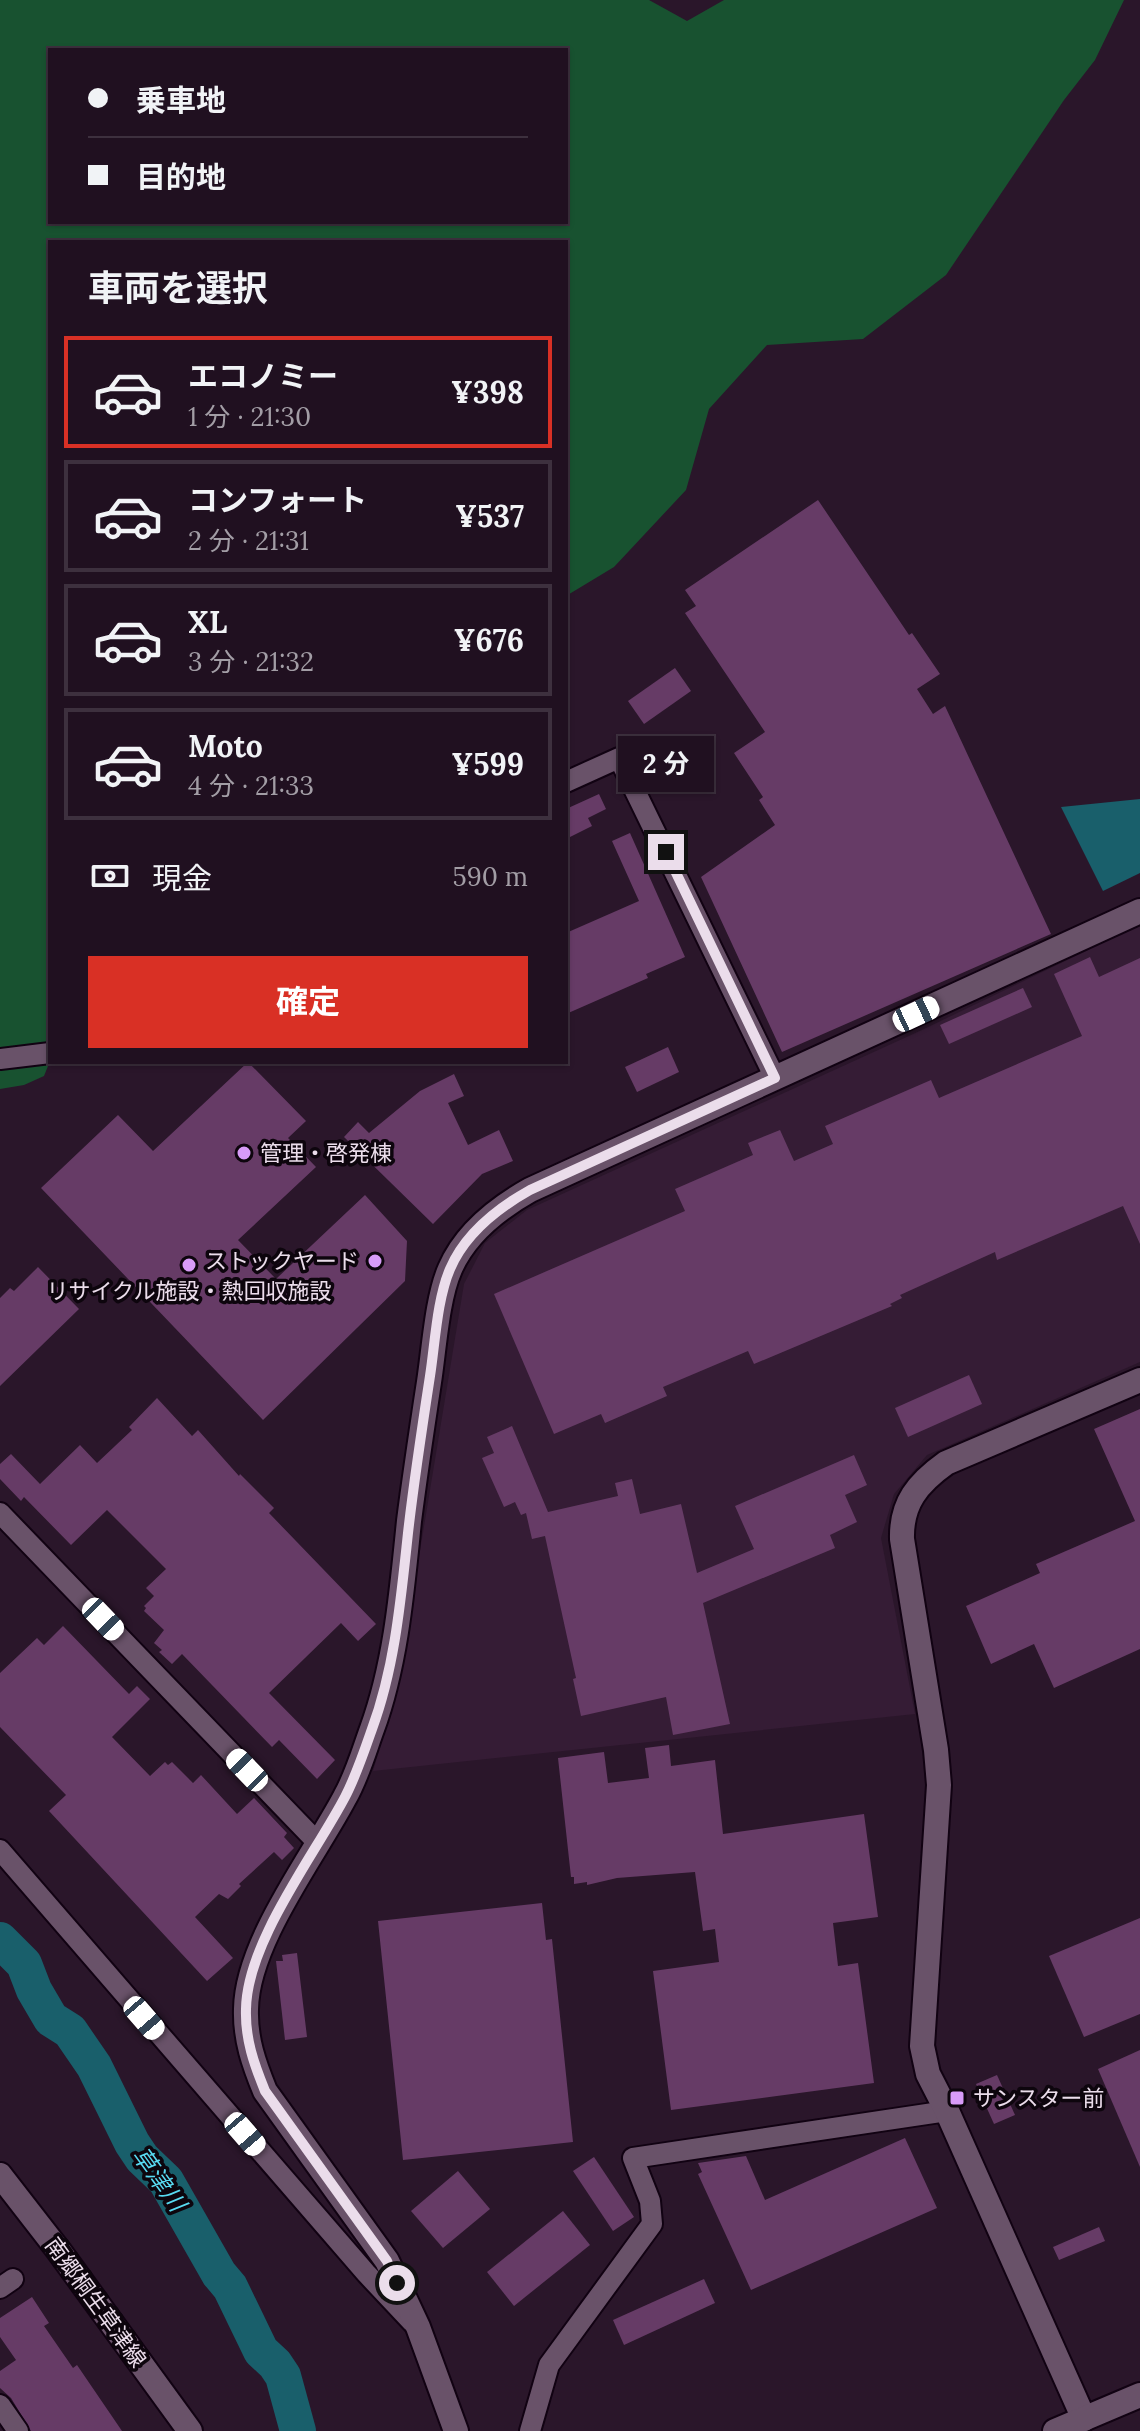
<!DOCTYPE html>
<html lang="ja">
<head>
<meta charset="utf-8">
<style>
	:root { --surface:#201020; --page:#281929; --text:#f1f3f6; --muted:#a29da5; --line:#3d303e; --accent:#d93025 }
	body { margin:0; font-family:Lora,"Noto Sans JP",serif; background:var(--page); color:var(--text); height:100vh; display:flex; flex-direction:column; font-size:30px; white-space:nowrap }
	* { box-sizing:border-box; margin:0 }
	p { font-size:26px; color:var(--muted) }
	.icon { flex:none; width:44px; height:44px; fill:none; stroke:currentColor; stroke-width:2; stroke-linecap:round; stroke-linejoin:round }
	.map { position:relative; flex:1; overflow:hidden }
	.sheet { position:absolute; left:48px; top:240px; width:520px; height:824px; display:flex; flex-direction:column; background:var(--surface); border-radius:0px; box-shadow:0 2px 6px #0004,0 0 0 2px var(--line) }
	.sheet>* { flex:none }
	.hud { position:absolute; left:48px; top:48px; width:520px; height:176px; border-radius:0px; box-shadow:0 2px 6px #0004,0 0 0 2px var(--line); display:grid; align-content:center; height:176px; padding:0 40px; background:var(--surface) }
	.end { position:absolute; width:36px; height:36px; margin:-18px; border:10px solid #ebddeb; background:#111; box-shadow:0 0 0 4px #111 }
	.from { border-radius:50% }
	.bubble { position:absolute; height:56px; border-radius:0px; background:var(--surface); box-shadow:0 2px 6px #0004,0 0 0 2px var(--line); font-size:26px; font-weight:700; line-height:56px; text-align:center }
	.car { position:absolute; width:24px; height:48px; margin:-24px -12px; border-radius:10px; box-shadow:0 0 6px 2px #0007; background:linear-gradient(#fff 24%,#345 0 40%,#fff 0 76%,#345 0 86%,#fff 0) }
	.hud b { display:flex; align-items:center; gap:28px; height:76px; font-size:30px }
	.hud b+b { border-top:2px solid var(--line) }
	.hud i { width:20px; height:20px; background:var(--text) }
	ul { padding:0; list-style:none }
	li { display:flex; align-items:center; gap:24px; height:112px; margin:0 16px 12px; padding:0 24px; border:4px solid var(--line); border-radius:0px }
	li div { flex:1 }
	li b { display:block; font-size:30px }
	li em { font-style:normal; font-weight:700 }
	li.current { border-color:var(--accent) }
	li>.icon { width:72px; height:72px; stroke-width:1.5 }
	h2 { padding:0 40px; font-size:36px; line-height:96px }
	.pay { display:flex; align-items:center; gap:20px; height:88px; padding:0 40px; font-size:30px }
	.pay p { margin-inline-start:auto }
	.button { display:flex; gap:16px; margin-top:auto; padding:16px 40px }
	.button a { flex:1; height:92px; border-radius:0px; background:var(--accent); color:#fff; font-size:32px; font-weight:700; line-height:92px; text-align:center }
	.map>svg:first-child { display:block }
	.built { fill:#351c35 }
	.green { fill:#185230; fill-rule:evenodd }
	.water { fill:#195f6b }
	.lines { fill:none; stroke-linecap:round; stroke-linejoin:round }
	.river { stroke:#195f6b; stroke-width:36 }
	.building { fill:#663b66 }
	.street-casing { stroke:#110212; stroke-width:24 }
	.secondary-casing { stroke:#110212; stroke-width:28 }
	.street { stroke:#695269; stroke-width:20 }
	.secondary { stroke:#695269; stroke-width:24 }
	.route { stroke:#ebddeb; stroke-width:10 }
	.poi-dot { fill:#d89bf8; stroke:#0d050d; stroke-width:3 }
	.labels { text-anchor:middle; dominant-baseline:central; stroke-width:7; stroke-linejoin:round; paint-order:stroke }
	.poi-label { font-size:22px; fill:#ebddeb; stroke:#0d050d; text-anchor:start }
	.street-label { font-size:22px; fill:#ebddeb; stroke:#0d050d }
	.water-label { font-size:24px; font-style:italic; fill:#58daf1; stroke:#0d050d }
</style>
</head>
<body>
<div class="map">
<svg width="1140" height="2431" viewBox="0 0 1140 2431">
	<rect width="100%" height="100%" fill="#2a162a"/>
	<polygon class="built" points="1140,925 1140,1362 927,1455 894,1494 881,1538 915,1714 373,1771 397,1690 464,1284 485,1243 527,1210 922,1030"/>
	<path class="green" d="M0,0h649l38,21 37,-21h400l-29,60 -31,40 -118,175 -83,64 -96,6 -58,64 -23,81 -72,77 -48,29v-354h-516v819l-6,15 -20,9 -24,4zM50,50h516v172h-516z"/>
	<polygon class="water" points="1140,799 1140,873 1103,891 1061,807"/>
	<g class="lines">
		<polyline class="river" points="0,1940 24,1964 34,1990 51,2019 70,2031 94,2066 132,2143 142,2158 166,2181 219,2274 230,2287 261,2351 275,2364 283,2376 298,2431"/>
	</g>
	<g class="building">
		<polygon points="818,500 909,635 912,633 940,674 917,689 933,714 945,706 1051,934 782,1052 701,877 775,825 759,800 763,797 734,753 765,732 685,613 696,606 685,590"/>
		<polygon points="675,668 691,691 644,724 628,701"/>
		<polygon points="599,794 606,809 588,818 592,826 566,839 566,809"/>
		<polygon points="630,833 685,957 646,974 648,978 566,1014 566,933 639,901 612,841"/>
		<polygon points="1090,957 1099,977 1140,958 1140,1244 1123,1206 997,1260 995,1252 900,1295 902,1298 890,1304 892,1306 754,1364 748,1351 663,1387 667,1396 605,1423 601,1414 554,1434 494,1294 685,1211 675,1189 753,1155 748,1143 780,1130 794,1161 833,1144 825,1126 931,1080 939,1098 1082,1036 1054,974"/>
		<polygon points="1023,988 1032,1007 949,1044 940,1025"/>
		<polygon points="668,1047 679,1072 637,1092 625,1067"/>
		<polygon points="248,1062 306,1121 288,1138 316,1167 238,1240 276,1279 365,1195 407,1241 405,1281 263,1420 41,1188 118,1115 153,1151"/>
		<polygon points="454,1074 464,1096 448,1103 468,1145 499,1130 513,1161 482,1174 433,1224 344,1137 358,1122 369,1133 420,1091"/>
		<polygon points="38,1267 79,1309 0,1386 0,1298 10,1288 14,1291"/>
		<polygon points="969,1375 982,1404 908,1437 895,1408"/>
		<polygon points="157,1398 192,1436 198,1430 239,1476 240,1474 274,1508 269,1513 376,1624 358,1641 341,1623 269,1693 335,1760 317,1779 279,1740 272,1747 182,1654 172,1664 159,1652 162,1650 154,1643 164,1630 144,1611 146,1608 144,1606 154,1596 146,1588 166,1569 107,1510 71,1545 24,1497 21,1501 0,1479 0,1464 11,1454 40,1484 80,1445 97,1463 132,1430 129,1427"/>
		<polygon points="1140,1409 1140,1649 1054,1688 1034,1644 991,1664 966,1606 1040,1573 1036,1564 1135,1521 1094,1429"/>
		<polygon points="512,1426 548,1512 618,1496 615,1483 632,1479 640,1514 681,1504 697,1573 754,1549 735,1506 854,1455 867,1485 845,1495 857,1522 830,1535 835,1548 703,1603 730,1724 673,1735 666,1697 581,1716 573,1679 576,1678 545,1536 532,1539 526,1513 521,1515 515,1502 504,1507 482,1458 494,1453 487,1437"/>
		<polygon points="63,1626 129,1694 137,1686 150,1699 112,1737 150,1776 165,1762 168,1765 172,1762 193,1783 201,1775 237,1814 254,1798 287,1833 284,1837 294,1848 282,1860 274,1852 239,1884 241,1886 228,1899 219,1894 195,1917 233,1958 207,1981 49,1811 66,1795 0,1727 0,1673 37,1638 44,1645"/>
		<polygon points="669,1745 671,1766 715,1760 723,1834 864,1814 878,1917 833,1923 838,1966 858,1963 874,2083 671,2110 653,1971 719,1962 715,1929 703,1931 695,1872 617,1878 587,1885 587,1882 574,1884 574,1877 571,1877 558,1758 604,1752 608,1783 649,1778 645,1748"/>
		<polygon points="542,1903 546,1940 552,1939 573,2142 403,2160 378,1921"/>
		<polygon points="1140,1918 1140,2014 1084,2037 1049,1956"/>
		<polygon points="297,1953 307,2037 285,2040 276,1961 283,1961 282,1955"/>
		<polygon points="1140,2050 1140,2167 1098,2069"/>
		<polygon points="997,2075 1015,2115 994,2124 976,2084"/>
		<polygon points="905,2138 937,2208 751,2290 698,2174 702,2172 698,2163 746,2156 765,2200"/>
		<polygon points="594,2157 634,2217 613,2231 573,2171"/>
		<polygon points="458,2171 490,2209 443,2248 411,2211"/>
		<polygon points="563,2211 590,2245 514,2306 487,2272"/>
		<polygon points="1099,2227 1105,2241 1059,2260 1053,2247"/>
		<polygon points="704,2279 715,2303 624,2345 613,2320"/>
		<polygon points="32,2297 49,2323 44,2326 73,2368 77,2365 122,2431 31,2431 11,2398 0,2388 0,2371 16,2360 0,2337 0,2318"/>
	</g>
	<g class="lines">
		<defs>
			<g id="street">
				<polyline points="566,782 619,758 775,1078"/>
				<polyline points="0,1059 50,1053"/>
				<polyline points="0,1513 317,1842"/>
				<polyline points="0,1850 366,2273 412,2322"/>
				<polyline points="0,2288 13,2279"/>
				<polyline points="0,2405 18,2431"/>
				<polyline points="530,2431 549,2365 652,2224 650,2201 633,2158 947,2111"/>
			</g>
			<g id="secondary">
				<polyline points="0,2175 59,2251 190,2431"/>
				<path d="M1084,2419l-137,-308 -19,-37 -6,-28 17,-261 -3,-35 -34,-211c-1,-36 16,-56 44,-76l194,-83"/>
				<path d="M456,2431l-38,-104 -31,-66 -122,-170c-11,-27 -20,-52 -19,-82 1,-67 68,-153 99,-212 12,-21 19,-46 27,-68 24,-66 30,-139 37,-208 6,-47 13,-93 20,-139 5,-32 8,-84 21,-113 15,-35 48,-61 80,-79l610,-279"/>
				<polyline points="1055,2431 1140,2395"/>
			</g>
		</defs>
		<use href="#street" class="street-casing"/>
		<use href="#secondary" class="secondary-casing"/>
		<use href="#street" class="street"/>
		<use href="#secondary" class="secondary"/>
	</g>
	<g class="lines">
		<path class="route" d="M397,2283l-10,-22 -122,-170c-11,-27 -20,-52 -19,-82 1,-67 68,-153 99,-212 11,-21 19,-45 27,-68 23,-62 29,-131 36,-196 6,-53 14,-105 22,-157 5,-32 7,-77 20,-107 15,-35 48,-61 80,-79l245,-112 -109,-226"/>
	</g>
	<g class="poi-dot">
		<circle cx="244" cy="1153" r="8"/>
		<circle cx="375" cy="1261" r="8"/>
		<circle cx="189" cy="1265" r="8"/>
		<rect x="949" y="2090" width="16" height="16" rx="4"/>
	</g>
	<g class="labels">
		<g class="poi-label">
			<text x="260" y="1153">管理・啓発棟</text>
			<text x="359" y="1261" text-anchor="end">ストックヤード</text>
			<text x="189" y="1291" text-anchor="middle">リサイクル施設・熱回収施設</text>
			<text x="973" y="2098">サンスター前</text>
		</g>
		<g class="street-label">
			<text transform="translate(96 2302) rotate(54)">南郷桐生草津線</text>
		</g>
		<g class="water-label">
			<text transform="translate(159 2179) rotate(54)">草津川</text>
		</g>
	</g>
</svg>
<i class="end from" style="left:397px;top:2283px"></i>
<i class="end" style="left:666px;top:852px"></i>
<div class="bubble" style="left:618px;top:736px;width:96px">2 分</div>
<i class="car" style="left:916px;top:1014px;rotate:65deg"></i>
<i class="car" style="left:103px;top:1619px;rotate:136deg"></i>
<i class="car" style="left:247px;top:1770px;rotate:316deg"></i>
<i class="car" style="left:144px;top:2018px;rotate:139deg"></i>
<i class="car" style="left:245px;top:2134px;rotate:139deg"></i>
<div class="hud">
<b><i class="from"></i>乗車地</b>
<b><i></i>目的地</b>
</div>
<section class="sheet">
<h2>車両を選択</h2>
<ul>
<li class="current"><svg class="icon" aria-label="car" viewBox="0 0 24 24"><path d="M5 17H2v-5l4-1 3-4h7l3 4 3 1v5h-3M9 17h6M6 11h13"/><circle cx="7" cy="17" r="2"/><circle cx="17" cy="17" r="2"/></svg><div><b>エコノミー</b><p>1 分 · 21:30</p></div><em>¥398</em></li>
<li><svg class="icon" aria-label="car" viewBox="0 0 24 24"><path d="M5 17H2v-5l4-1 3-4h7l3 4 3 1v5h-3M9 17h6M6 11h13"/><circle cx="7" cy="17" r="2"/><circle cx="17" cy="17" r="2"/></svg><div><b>コンフォート</b><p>2 分 · 21:31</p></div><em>¥537</em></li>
<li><svg class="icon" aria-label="car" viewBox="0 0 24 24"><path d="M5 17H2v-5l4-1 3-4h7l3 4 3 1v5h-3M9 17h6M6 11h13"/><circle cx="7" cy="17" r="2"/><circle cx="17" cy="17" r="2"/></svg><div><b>XL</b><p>3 分 · 21:32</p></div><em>¥676</em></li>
<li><svg class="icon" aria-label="car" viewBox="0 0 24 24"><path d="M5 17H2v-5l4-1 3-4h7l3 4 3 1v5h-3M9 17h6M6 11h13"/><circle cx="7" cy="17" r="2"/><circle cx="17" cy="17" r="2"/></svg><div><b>Moto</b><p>4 分 · 21:33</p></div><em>¥599</em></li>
</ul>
<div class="pay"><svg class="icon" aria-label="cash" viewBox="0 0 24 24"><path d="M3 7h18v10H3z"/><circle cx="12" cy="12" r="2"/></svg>現金<p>590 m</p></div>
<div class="button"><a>確定</a></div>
</section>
</div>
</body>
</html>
